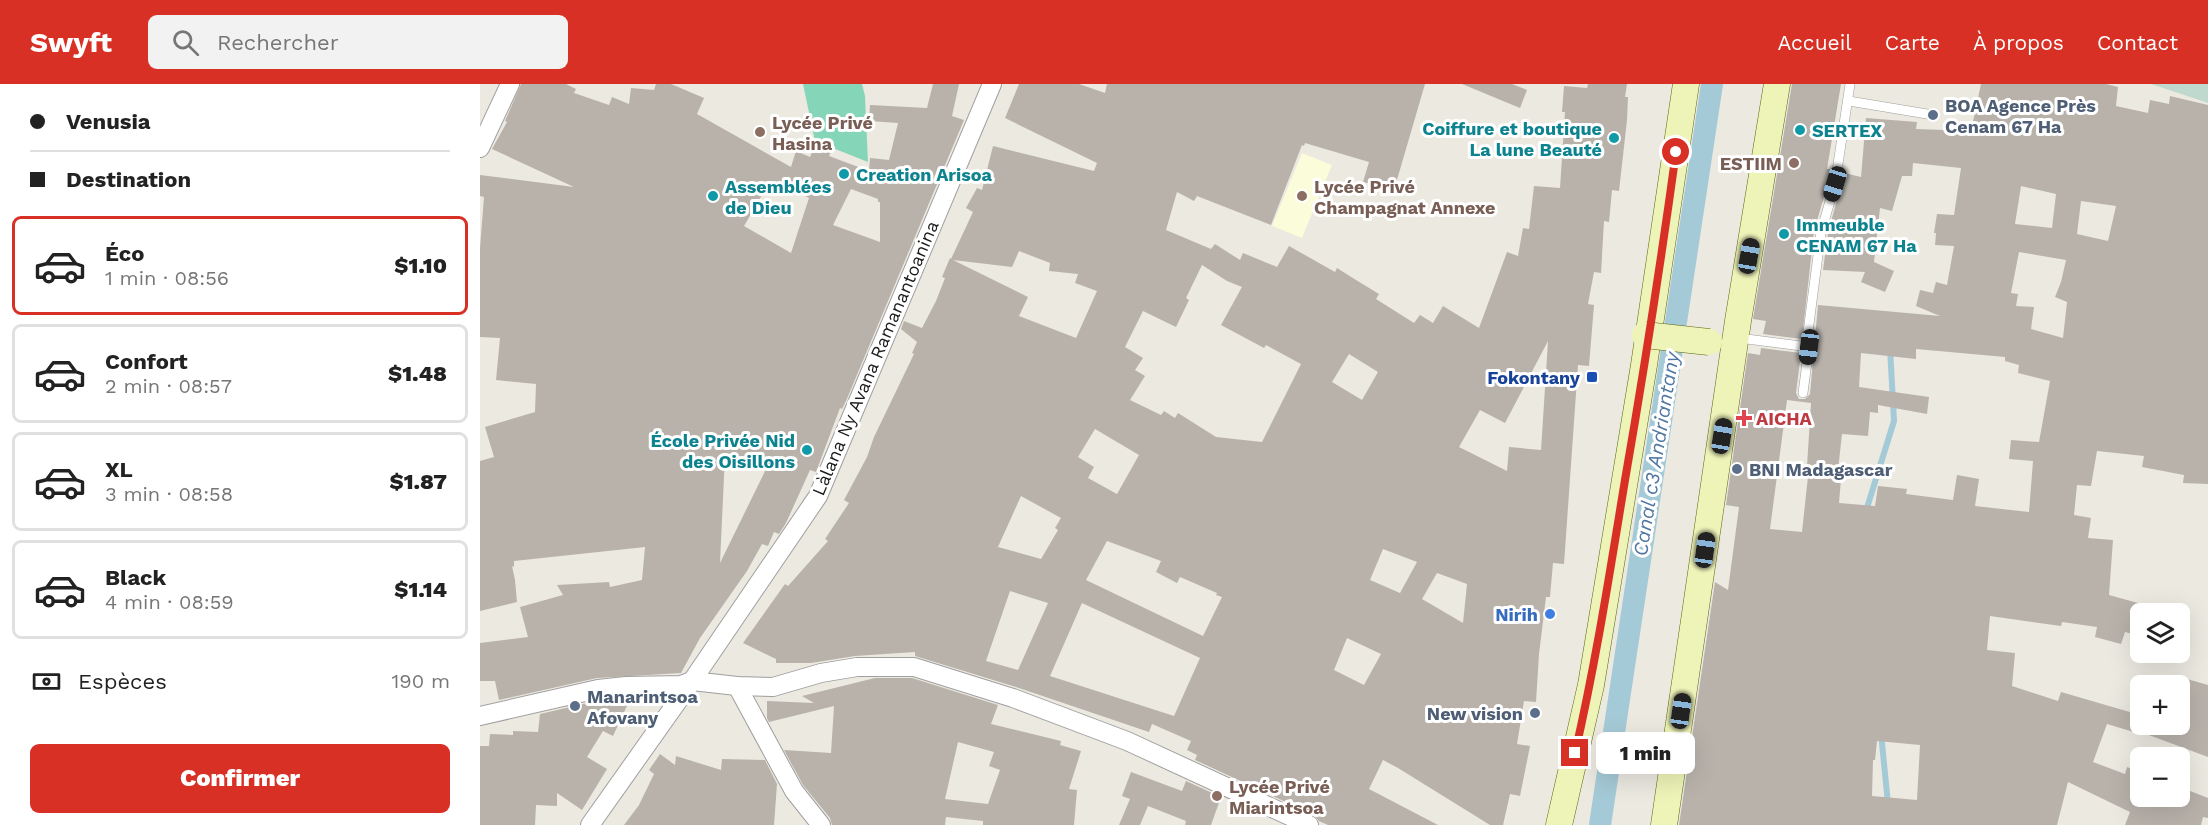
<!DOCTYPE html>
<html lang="fr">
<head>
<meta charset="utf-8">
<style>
	:root { --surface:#fff; --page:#f2f2f2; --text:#222; --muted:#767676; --line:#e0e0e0; --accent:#d93025 }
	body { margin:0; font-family:"Work Sans",sans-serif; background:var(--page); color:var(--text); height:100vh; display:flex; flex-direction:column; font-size:22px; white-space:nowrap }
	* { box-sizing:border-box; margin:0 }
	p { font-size:20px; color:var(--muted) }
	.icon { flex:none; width:33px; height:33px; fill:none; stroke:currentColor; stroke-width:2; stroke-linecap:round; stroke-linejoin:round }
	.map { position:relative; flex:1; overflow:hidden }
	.side { display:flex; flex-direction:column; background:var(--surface); width:480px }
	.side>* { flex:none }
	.guide { display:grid; align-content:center; height:132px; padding:0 30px; background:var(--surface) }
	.tools { position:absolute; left:1650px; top:519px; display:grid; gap:12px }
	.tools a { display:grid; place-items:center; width:60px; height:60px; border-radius:9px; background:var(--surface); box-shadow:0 6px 24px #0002; font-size:30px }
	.end { position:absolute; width:27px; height:27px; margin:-14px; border:8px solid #d93025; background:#fff; box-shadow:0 0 0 3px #fff }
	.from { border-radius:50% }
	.bubble { position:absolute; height:42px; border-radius:9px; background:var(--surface); box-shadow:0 6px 24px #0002; font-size:20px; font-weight:800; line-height:42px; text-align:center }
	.car { position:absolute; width:18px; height:36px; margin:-18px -9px; border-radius:8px; box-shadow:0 0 4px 2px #0007; background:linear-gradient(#222 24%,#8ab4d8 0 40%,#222 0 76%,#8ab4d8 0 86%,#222 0) }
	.guide b { display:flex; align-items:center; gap:21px; height:57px; font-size:22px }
	.guide b+b { border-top:2px solid var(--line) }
	.guide i { width:15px; height:15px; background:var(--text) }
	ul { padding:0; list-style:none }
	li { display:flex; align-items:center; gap:18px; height:99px; margin:0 12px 9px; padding:0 18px; border:3px solid var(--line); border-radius:9px }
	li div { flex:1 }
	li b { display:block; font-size:22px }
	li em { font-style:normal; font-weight:800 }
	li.current { border-color:var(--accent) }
	li>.icon { width:54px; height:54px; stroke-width:1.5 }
	.pay { display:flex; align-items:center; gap:15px; height:66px; padding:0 30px; font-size:22px }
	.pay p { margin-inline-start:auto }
	.primary-button { display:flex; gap:12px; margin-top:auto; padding:12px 30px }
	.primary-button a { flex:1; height:69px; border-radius:9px; background:var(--accent); color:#fff; font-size:24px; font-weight:800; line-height:69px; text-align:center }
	header { display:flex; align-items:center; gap:36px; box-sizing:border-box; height:84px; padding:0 30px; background:var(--accent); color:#fff }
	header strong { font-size:28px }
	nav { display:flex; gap:33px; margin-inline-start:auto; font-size:21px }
	.search { width:420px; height:54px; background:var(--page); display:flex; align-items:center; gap:15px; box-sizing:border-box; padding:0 21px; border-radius:9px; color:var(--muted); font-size:22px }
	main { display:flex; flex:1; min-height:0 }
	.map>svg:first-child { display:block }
	.education { fill:#fbfcda }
	.wetland { fill:#bfd9ce }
	.pitch { fill:#85d6b9 }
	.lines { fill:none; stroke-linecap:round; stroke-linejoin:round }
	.stream { stroke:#a5cad7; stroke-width:6 }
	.canal { stroke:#a5cad7; stroke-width:22 }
	.building { fill:#b8b2ab; fill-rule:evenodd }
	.service-casing { stroke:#9f9f9f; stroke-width:10 }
	.minor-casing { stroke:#9f9f9f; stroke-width:20 }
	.secondary-casing { stroke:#5a670d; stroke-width:27 }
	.service { stroke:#fff; stroke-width:9 }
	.minor { stroke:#fff; stroke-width:18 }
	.secondary { stroke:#eef3b8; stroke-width:26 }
	.secondary-bridge-casing { stroke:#5a670d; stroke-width:27; stroke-linecap:butt }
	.secondary-bridge { stroke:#eef3b8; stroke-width:26 }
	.route { stroke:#d93025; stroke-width:8 }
	.service-dot { fill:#5c6f8a; stroke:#fff; stroke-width:2 }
	.culture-dot { fill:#0f9aa8; stroke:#fff; stroke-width:2 }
	.education-dot { fill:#8d6e63; stroke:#fff; stroke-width:2 }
	.transit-dot { fill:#1a4fb4; stroke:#fff; stroke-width:2 }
	.health-dot { fill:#e0444e; stroke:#fff; stroke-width:2 }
	.shop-dot { fill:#3f7fe0; stroke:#fff; stroke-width:2 }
	.labels { text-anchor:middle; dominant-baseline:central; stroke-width:6; stroke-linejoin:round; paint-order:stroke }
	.service-label { font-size:18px; font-weight:bold; fill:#4e5e75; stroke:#fff; text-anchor:start }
	.education-label { font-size:18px; font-weight:bold; fill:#785e54; stroke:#fff; text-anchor:start }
	.culture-label { font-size:18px; font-weight:bold; fill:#0d838f; stroke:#fff; text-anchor:start }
	.street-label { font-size:18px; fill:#1b1b1b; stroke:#fff }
	.transit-label { font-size:18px; font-weight:bold; fill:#164399; stroke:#fff; text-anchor:end }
	.health-label { font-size:18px; font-weight:bold; fill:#be3a42; stroke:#fff; text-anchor:start }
	.shop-label { font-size:18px; font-weight:bold; fill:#366cbe; stroke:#fff; text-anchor:end }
	.water-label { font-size:20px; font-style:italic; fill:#5076a2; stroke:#fff }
</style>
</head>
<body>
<header>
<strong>Swyft</strong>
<div class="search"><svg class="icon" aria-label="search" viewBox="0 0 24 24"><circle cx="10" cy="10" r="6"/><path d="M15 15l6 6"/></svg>Rechercher</div>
<nav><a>Accueil</a><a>Carte</a><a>À propos</a><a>Contact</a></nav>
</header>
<main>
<section class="side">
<div class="guide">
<b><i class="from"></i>Venusia</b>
<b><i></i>Destination</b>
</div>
<ul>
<li class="current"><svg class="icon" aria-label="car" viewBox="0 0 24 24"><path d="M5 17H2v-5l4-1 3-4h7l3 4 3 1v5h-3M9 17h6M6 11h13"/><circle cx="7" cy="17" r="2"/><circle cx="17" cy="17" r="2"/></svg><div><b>Éco</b><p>1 min · 08:56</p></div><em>$1.10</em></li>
<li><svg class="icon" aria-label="car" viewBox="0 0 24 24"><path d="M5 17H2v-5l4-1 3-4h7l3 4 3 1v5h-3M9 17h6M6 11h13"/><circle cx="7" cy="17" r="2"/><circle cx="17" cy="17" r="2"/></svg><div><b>Confort</b><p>2 min · 08:57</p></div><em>$1.48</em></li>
<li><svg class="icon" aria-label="car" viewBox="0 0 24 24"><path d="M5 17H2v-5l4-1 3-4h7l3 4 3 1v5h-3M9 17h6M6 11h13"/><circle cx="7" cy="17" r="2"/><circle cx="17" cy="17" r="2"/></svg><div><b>XL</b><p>3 min · 08:58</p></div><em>$1.87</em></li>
<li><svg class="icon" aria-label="car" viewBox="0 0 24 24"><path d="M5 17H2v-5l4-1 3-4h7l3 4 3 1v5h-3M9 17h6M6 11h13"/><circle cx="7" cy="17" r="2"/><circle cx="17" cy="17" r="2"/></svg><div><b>Black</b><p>4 min · 08:59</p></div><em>$1.14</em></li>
</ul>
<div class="pay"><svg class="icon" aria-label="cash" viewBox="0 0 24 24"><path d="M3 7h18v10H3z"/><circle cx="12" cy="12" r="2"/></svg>Espèces<p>190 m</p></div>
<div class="primary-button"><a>Confirmer</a></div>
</section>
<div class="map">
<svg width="1728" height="741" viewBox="0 0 1728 741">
	<rect width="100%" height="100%" fill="#ece9e1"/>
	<polygon class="education" points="822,69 852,81 822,154 792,142"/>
	<polygon class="wetland" points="1671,0 1728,0 1728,19"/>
	<polygon class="pitch" points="323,0 382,0 385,12 388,78 335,57"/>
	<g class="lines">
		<g class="stream">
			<polyline points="1386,427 1414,337 1410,264"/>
			<polyline points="1401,649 1408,720"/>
		</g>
		<polyline class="canal" points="1120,741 1232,0"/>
	</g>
	<g class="building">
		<path d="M41,0h45l10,5 -2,4 35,12 3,-8 17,7 2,-16 23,2 2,-6h15l33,14 -7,16 94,53 5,-16 14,6 5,-12 16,7 -2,4 40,15 1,-13 19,2 9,-37 -29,-2 1,-16 57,3 6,-24h26l-7,32 12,4 -118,281 -4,8 -2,-1 -24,64 -6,-2 -24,53 -7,11 -5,-2 -6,14 -6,-2 -15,27 -47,67 -19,35 -84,5 -98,22 -4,-19h-15v-38l48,-6 -8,-30 43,-12 -6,-10 52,-3 1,5 32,-7 3,-33 -131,14v6l-2,-1 3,14 2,22 -37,9v-150l14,-4 -9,-30 50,-15 1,-28 -40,-4 4,-42 -20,-1v-89l4,-51 -4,-1v-21l94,12 -82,-38 15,-27 -2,-1zM290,97l7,4 2,-2 30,15 -18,55 -47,-27zM371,105l27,10v3h2v40l-47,-17zM245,371l46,4 -51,104z"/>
		<path d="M539,0h60l26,9 2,-9h318l-31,106 -31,-8 6,-20 -64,-19 -1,3 -2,-1 -31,80 -74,-29 -3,5 -17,-9 -11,38 45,19 4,-5 25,16 3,-7 34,14 12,-21 46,26 2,-4 19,12 23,14 -3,5 38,24 6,-8 13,8 10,-17 36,22 28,-76 11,4 5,-28 6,1 5,-43 26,2 5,-76h-3l2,-26 23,2 1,-4h39l-2,13h3l-1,23 -8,71 -7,-1 -3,32 -5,-1 -3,52 -7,-1 -6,32 6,1 -5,61 -11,-1 -14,199 -11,-1 -3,34h-4l-7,57 -3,48 -12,-1 -7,43 13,2 -10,50 -10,-2 -7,31h-13l-92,-57 -15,-8 -14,29 69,36h-110l-9,-4 -5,-6 -119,-55 2,-5 -10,-5 4,-9 -39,-17 -3,8 -133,-45 -101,-31v-4l-60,4 -44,7h-35v-4l-33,-16 42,-59 3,2 40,-45 -3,-2 24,-36 -5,-3 23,-43 7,-20 40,-83 -2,-1 5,-11 -16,-13 3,-8 18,7 14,-27 9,-23 -3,-1 8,-19 1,1 22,-47 -7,-4 11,-20 5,2 11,-44 101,25 3,-8 -92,-45zM539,167l31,12 -1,8 29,3 -3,9 22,8 -21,47 -57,-22 9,-19 -75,-37 59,7zM722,181l25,16 15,6 -21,38 43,23 2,-3 35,19 -39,78 -46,-5 -38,-24 -3,5 -11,-7 -3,4 -31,-15 15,-24 -10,-6 8,-12 -18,-11 18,-36 33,16 13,-27 -3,-2zM1068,257l-7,109 -32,-3 -2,24 -48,-24 21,-37 25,13zM869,270l29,18 -16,28 -30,-18zM615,345l44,26 -22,39 -29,-16 6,-11 -16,-10zM541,412l40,22 -6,10 3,2 -17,29 -43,-12zM627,457l54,20 -5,11 21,11 3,-6 37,16 -1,2 6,2 -19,39 -117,-56zM903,465l34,13 -17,31 -30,-13zM957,489l30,11 -4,39 -41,-24zM530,507l38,12 -30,67 -32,-9zM602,519l118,55 -26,58 -124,-40zM867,554l34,16 -17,31 -30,-15z"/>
		<polygon points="982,0 1032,0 1047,6 1040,24"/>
		<polygon points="1312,0 1361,0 1347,85 1350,85 1348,99 1334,147 1322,255 1283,250 1286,237 1273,235"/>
		<path d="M1501,0h125l12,3 -2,19 32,7 2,-13 19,4 1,-8 38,9v379l-25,-1 1,-8 -42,-8 2,-11 -47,-5 -6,35 -14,-1 -3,30 17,3 -3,20 25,2 -4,55 36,10 -2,9h-3l-3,21 -12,-3 -4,12 -26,-7 2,-10 -35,-5 -1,4 -71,-10 -3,34 28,3 -3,33 46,15 3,-9 79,23 -1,9h41v-47l28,8v72l-70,-26 -1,2 -30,-9 -14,38 32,12 2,-7 13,5v24h40v-9l28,11v20l-5,-1 -2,8h-76l5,-13 -62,-30 -11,43h-378l36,-243 13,8 11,-83 -13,-2 22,-152 12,2 1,-7 40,5 -5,40 3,6h6l5,-5 8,-89 122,11 -24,-10 4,-16 13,3 3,-11 11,3 7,-39 -19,-1 1,-12h-2l3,-19 17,1 7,-47 -48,-5 -1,13h-10l-10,35 -12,-3 -6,54 20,9 -9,21 -24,-10 4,-10 -42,-2 5,-37 16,-60 17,4 5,-59 51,4 -1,7 55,2zM1541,102l35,8 -4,34 -37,-4zM1601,117l35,5 -8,35 -31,-7zM1539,168l47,8 -5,22 -6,15 12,5 -4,36 -32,-9 3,-22 -18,-1 2,-12 -7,-1zM1436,265l89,8v4l14,4 -1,8 32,8 -11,61 -28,-2 -2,19 24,2 -4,51 -54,-6 4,-27 -22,-4 -4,25 -47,-6 1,-5 -29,-3 -3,20 -36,-3 2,-24h-4l5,-45 26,2 2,-24 8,1v-8l49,9 2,-17 -70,-10 2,-34 55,6zM1307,316l24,3 -4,63 2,1 -7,65 -32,-3zM1397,657l43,4 -3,55 -45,-4 1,-36h2z"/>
		<path d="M395,594h37l86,27 -7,19 70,17 -1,4 21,6 -12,38 8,1 -3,35h-91v-4l-37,-4 -1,8h-113l-2,-7 -27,-33 -19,-35 47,3 3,-47 -65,16 -2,-4v-17l47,2 -12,-7zM478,658l36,10 -5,14 11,4 -12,34 -43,-5z"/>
		<polygon points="151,613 133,652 123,647 107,673 127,685 102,726 77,709 77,722 56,721 55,741 0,741 0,662 9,662 10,650 33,651 33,647 58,648 60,630 120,616"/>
		<polygon points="180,670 195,681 196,672 241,686 242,675 285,676 297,700 294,741 144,741 159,721 174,690 169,686"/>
		<polygon points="651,688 702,707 706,697 741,713 731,741 705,741 706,737 668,722 660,741 639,741 650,715 642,712"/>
	</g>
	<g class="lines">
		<defs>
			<g id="service">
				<polyline points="1369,17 1453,31"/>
				<polyline points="1259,252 1259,254 1329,263"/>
				<polyline points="1323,309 1329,263 1328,248 1341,148 1355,100 1370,0"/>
			</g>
			<g id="minor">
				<polyline points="0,64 30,0"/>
				<polyline points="257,602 314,707 341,741"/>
				<polyline points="0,632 118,605 146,602 201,601 212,597 257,602 293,603 341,589 377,583 434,583 533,614 647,657 829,741"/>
				<polyline points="110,741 212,597 338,412 512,0"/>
			</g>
			<g id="secondary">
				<polyline points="1079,741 1111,601 1164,281 1206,0"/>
				<polyline points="1184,741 1258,237 1297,0"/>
			</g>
		</defs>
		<use href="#service" class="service-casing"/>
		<use href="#minor" class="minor-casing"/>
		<use href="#secondary" class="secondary-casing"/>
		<use href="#service" class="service"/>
		<use href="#minor" class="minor"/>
		<use href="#secondary" class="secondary"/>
		<defs>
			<polyline id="secondary-bridge" points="1165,251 1229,258"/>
		</defs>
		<use href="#secondary-bridge" class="secondary-bridge-casing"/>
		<use href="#secondary-bridge" class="secondary-bridge"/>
	</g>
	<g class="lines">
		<path class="route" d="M1095,669c21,-91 35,-182 50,-273 19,-109 36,-219 51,-328"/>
	</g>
	<g class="service-dot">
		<circle cx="1453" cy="31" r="6"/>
		<circle cx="1257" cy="385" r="6"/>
		<circle cx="95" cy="622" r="6"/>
		<circle cx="1055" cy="629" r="6"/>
	</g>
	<g class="culture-dot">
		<circle cx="1320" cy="46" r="6"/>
		<circle cx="1134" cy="54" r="6"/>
		<circle cx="364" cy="90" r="6"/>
		<circle cx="233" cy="112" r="6"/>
		<circle cx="1304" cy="150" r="6"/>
		<circle cx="327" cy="366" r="6"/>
	</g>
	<g class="education-dot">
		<circle cx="280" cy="48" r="6"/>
		<circle cx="1314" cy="79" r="6"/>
		<circle cx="822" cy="112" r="6"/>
		<circle cx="737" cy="712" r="6"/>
	</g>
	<rect class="transit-dot" x="1106" y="287" width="12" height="12" rx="3"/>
	<path class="health-dot" d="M1261 325h6v6h6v6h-6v6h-6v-6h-6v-6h6z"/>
	<circle class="shop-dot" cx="1070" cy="530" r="6"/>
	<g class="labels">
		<g class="service-label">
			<text x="1465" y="21">BOA Agence Près<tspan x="1465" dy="21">Cenam 67 Ha</tspan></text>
			<text x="1269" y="385">BNI Madagascar</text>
			<text x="107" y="612">Manarintsoa<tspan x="107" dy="21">Afovany</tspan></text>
			<text x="1043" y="629" text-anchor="end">New vision</text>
		</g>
		<g class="education-label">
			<text x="292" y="38">Lycée Privé<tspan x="292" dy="21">Hasina</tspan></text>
			<text x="1302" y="79" text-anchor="end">ESTIIM</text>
			<text x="834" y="102">Lycée Privé<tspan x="834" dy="21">Champagnat Annexe</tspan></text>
			<text x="749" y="702">Lycée Privé<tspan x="749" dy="21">Miarintsoa</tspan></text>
		</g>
		<g class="culture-label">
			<text x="1122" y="44" text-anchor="end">Coiffure et boutique<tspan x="1122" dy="21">La lune Beauté</tspan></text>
			<text x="1332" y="46">SERTEX</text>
			<text x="376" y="90">Creation Arisoa</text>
			<text x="245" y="102">Assemblées<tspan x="245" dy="21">de Dieu</tspan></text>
			<text x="1316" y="140">Immeuble<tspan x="1316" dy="21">CENAM 67 Ha</tspan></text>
			<text x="315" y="356" text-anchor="end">École Privée Nid<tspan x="315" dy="21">des Oisillons</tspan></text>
		</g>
		<g class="street-label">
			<text transform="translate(395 274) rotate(-67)">Làlana Ny Avana Ramanantoanina</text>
		</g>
		<g class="transit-label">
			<text x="1100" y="293">Fokontany</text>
		</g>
		<g class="health-label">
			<text x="1276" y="334">AICHA</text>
		</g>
		<g class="shop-label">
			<text x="1058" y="530">Nirih</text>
		</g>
		<g class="water-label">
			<text transform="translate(1176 370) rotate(-81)">Canal c3 Andriantany</text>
		</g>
	</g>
</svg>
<div class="tools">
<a><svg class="icon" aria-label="layers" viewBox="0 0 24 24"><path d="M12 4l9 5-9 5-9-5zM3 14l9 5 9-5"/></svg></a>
<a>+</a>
<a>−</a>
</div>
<i class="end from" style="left:1196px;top:68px"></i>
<i class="end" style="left:1095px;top:669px"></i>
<div class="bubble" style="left:1116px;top:648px;width:99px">1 min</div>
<i class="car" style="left:1355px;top:100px;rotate:197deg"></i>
<i class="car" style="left:1269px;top:172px;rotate:10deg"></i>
<i class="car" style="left:1329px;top:263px;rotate:187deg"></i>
<i class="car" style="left:1242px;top:352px;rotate:9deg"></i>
<i class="car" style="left:1225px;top:466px;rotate:8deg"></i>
<i class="car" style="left:1201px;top:627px;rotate:8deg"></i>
</div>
</main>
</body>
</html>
